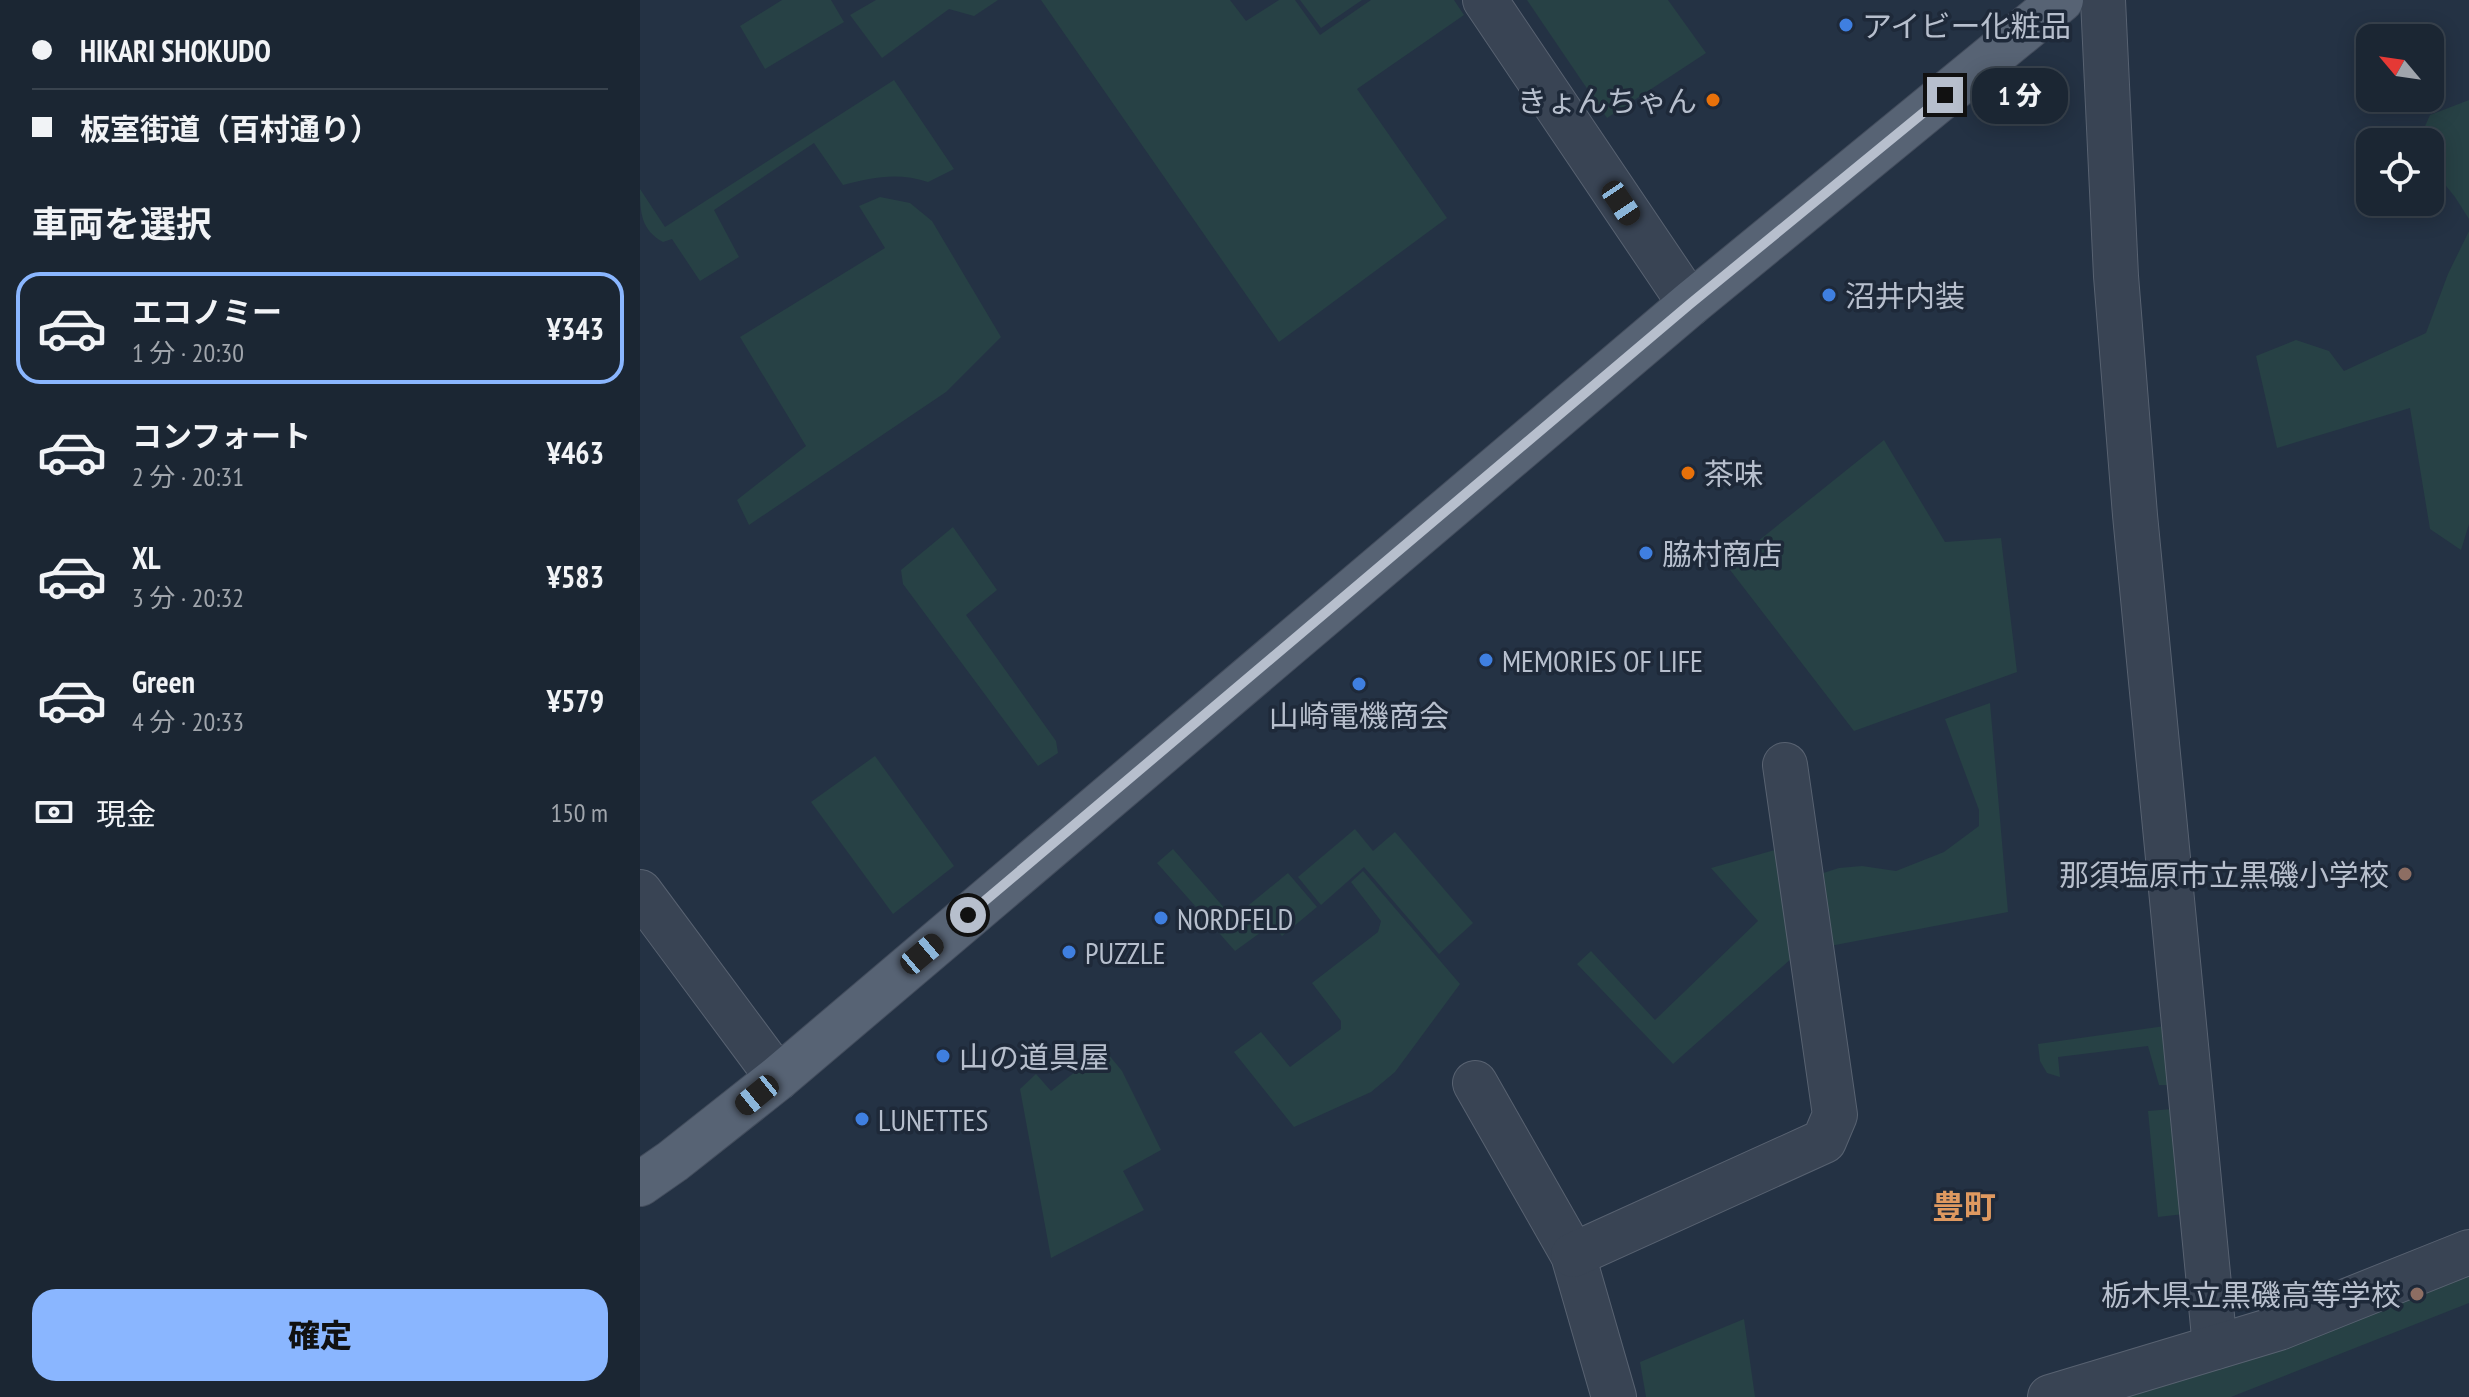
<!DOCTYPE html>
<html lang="ja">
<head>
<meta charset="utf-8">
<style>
	:root { --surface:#1b2633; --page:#242e3b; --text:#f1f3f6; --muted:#a0a5ac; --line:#39434e; --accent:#8ab6ff }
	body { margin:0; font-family:"PT Sans Narrow","Noto Sans JP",sans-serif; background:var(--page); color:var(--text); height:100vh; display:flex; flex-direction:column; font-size:30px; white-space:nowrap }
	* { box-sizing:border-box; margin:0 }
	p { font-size:26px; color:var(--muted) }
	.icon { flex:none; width:44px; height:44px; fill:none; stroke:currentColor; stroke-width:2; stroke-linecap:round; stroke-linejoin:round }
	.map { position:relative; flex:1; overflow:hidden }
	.drawer { display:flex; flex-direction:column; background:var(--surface); width:640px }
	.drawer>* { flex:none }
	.hud { display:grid; align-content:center; height:176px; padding:0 32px; background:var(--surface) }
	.needle { width:52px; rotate:299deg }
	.controls { position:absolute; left:1716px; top:24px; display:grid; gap:16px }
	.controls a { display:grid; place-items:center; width:88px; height:88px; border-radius:16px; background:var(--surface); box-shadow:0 4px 20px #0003,0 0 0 2px var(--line); font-size:40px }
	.end { position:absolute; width:36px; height:36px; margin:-18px; border:10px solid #b7bfcd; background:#111; box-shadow:0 0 0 4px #111 }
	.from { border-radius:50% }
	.bubble { position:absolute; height:56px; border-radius:24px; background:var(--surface); box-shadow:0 4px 20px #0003,0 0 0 2px var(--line); font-size:26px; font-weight:800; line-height:56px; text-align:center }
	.car { position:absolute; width:24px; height:48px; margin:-24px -12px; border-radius:10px; box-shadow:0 0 6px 2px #0007; background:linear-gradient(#222 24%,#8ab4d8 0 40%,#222 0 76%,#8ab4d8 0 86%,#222 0) }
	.hud b { display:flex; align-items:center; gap:28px; height:76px; font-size:30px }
	.hud b+b { border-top:2px solid var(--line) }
	.hud i { width:20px; height:20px; background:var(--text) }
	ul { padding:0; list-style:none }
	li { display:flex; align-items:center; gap:24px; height:112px; margin:0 16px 12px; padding:0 16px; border:4px solid transparent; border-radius:24px }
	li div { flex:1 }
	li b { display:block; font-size:30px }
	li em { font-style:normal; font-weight:800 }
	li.active { border-color:var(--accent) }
	li>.icon { width:72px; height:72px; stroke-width:1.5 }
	h2 { padding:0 32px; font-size:36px; line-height:96px }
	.pay { display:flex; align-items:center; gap:20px; height:88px; padding:0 32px; font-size:30px }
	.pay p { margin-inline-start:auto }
	.cta { display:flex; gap:16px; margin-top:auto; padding:16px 32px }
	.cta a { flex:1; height:92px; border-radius:24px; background:var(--accent); color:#111; font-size:32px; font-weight:800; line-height:92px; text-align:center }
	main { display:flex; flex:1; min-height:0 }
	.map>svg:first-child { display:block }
	.green { fill:#274145 }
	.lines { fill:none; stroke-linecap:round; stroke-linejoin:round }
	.street-casing { stroke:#586271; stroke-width:46 }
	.primary-casing { stroke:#434d5d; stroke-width:46 }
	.street { stroke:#394454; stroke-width:44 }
	.primary { stroke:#576374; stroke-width:44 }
	.route { stroke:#b7bfcd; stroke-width:10 }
	.shop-dot { fill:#3f7fe0; stroke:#1e2939; stroke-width:3 }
	.food-dot { fill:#e8710a; stroke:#1e2939; stroke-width:3 }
	.education-dot { fill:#8d6e63; stroke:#1e2939; stroke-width:3 }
	.labels { text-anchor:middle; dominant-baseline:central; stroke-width:7; stroke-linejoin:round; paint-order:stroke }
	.poi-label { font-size:30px; fill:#b7bfcd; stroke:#1e2939; text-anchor:start }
	.neighbourhood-label { font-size:32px; font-weight:bold; fill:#df9960; stroke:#1e2939 }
</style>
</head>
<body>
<main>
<section class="drawer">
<div class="hud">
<b><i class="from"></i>HIKARI SHOKUDO</b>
<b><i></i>板室街道（百村通り）</b>
</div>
<h2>車両を選択</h2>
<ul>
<li class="active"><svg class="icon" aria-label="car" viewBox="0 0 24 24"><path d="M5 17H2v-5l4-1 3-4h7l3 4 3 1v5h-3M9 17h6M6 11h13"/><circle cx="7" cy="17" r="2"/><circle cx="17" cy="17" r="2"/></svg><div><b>エコノミー</b><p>1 分 · 20:30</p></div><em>¥343</em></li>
<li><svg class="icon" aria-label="car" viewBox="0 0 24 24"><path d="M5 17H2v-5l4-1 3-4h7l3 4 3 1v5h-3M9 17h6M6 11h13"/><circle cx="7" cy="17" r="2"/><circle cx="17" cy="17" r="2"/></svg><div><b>コンフォート</b><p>2 分 · 20:31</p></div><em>¥463</em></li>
<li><svg class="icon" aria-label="car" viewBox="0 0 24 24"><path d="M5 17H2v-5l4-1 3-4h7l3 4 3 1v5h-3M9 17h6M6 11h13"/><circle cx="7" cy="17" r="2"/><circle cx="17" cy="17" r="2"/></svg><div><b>XL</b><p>3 分 · 20:32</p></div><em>¥583</em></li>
<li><svg class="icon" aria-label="car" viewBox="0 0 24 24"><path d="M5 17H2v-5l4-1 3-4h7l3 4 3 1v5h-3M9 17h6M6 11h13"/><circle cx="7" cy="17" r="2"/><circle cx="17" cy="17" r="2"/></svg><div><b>Green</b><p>4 分 · 20:33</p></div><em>¥579</em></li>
</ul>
<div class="pay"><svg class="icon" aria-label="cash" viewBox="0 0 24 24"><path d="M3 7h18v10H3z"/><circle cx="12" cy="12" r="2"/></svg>現金<p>150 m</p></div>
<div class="cta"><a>確定</a></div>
</section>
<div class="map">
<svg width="1829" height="1397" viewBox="0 0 1829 1397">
	<rect width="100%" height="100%" fill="#243244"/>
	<g class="green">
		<polygon points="142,0 191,0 204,22 125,69 100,26"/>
		<polygon points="236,0 358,0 334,16 309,9 242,58 210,15"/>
		<polygon points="401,0 590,0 606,21 639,0 655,0 680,35 731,0 814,0 824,15 717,89 807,218 639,342"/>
		<polygon points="660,0 722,0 681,28"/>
		<polygon points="887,0 1028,0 1066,53 967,118"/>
		<path d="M254,80l60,89 -26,13c-30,-10 -55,-5 -85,3l-29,-42 -100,67 25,47 -39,24 -28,-42 -9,3c-22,-12 -23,-30 -23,-53l25,38z"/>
		<polygon points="1829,100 1829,219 1815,197 1790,166 1790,142 1778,142 1790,115"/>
		<polygon points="240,197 270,203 292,221 361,337 306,392 109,525 97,500 166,446 100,337 245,248 219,206"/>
		<polygon points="1829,231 1829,524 1821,550 1790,529 1770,408 1637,448 1616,356 1656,340 1689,351 1704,371 1786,333 1808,274"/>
		<polygon points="1244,440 1305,542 1361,538 1377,672 1214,731 1087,566"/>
		<polygon points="313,527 357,590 326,615 416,741 418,753 398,766 263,584 261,570"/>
		<polygon points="1350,703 1368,912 1190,946 1177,875 1199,868 1222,866 1256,871 1304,852 1339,826 1339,810 1305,719"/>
		<polygon points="235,756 314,866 253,914 171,802"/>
		<polygon points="715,829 733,851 755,832 833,923 799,954 724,867 681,905 658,877"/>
		<polygon points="1142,848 1153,957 1033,1064 937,964 951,951 1015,1020 1118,921 1071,868"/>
		<polygon points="533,849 593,918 648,873 677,907 642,936 635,928 624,930 595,951 517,863"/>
		<polygon points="723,871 820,984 755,1072 731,1092 654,1127 594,1052 621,1032 650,1067 701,1029 701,1021 672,983 738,932 741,921 711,882"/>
		<polygon points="1525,1026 1532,1085 1519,1085 1508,1046 1418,1057 1420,1077 1407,1073 1400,1061 1398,1044"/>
		<polygon points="464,1049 482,1071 521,1150 483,1171 504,1210 411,1258 380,1089 396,1074 411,1091"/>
		<polygon points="1532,1109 1544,1214 1518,1217 1508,1111"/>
		<polygon points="1829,1265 1829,1303 1591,1397 1476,1397 1548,1379"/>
		<polygon points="1104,1319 1115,1397 1006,1397 1000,1362"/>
	</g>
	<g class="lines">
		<defs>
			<g id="street">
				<polyline points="845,0 1050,304"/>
				<polyline points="1463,0 1476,276 1495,515 1575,1347"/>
				<polyline points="0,892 138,1078"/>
				<polyline points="835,1083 933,1255 974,1397"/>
				<polyline points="933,1255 1184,1141 1195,1115 1145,765"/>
				<polyline points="1410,1397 1639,1328 1829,1252"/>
			</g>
			<polyline id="primary" points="0,1184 33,1161 138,1078 1050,304 1421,0"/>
		</defs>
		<use href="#street" class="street-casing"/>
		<use href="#primary" class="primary-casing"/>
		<use href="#street" class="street"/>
		<use href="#primary" class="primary"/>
	</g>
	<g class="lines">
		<polyline class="route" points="328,915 1050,304 1305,95"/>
	</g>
	<g class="shop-dot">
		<circle cx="1206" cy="25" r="8"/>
		<circle cx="1189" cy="295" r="8"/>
		<circle cx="1006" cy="553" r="8"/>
		<circle cx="846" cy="660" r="8"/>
		<circle cx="719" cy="684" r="8"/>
		<circle cx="521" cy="918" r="8"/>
		<circle cx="429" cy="952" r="8"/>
		<circle cx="303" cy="1056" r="8"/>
		<circle cx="222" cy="1119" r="8"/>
	</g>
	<g class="food-dot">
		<circle cx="1073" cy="100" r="8"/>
		<circle cx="1048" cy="473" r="8"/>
	</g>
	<g class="education-dot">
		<circle cx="1765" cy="874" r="8"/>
		<circle cx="1777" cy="1294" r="8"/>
	</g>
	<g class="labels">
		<g class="poi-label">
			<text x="1222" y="25">アイビー化粧品</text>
			<text x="1057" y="100" text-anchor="end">きょんちゃん</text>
			<text x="1205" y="295">沼井内装</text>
			<text x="1064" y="473">茶味</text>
			<text x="1022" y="553">脇村商店</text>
			<text x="862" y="660">MEMORIES OF LIFE</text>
			<text x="719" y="715" text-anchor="middle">山崎電機商会</text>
			<text x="1749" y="874" text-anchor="end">那須塩原市立黒磯小学校</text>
			<text x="537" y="918">NORDFELD</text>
			<text x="445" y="952">PUZZLE</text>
			<text x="319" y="1056">山の道具屋</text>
			<text x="238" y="1119">LUNETTES</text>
			<text x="1761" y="1294" text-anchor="end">栃木県立黒磯高等学校</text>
		</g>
		<g class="neighbourhood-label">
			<text x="1324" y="1206">豊町</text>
		</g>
	</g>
</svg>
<div class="controls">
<a><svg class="needle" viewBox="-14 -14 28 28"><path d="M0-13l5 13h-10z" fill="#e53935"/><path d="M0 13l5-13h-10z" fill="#a0a5ac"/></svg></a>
<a><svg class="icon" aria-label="locate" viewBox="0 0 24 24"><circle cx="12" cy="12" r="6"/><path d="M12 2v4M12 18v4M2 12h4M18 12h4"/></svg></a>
</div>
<i class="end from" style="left:328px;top:915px"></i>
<i class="end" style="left:1305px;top:95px"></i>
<div class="bubble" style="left:1332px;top:68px;width:96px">1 分</div>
<i class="car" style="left:981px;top:203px;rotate:146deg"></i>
<i class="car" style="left:282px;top:954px;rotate:50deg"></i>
<i class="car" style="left:117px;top:1095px;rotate:231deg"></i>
</div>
</main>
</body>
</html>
